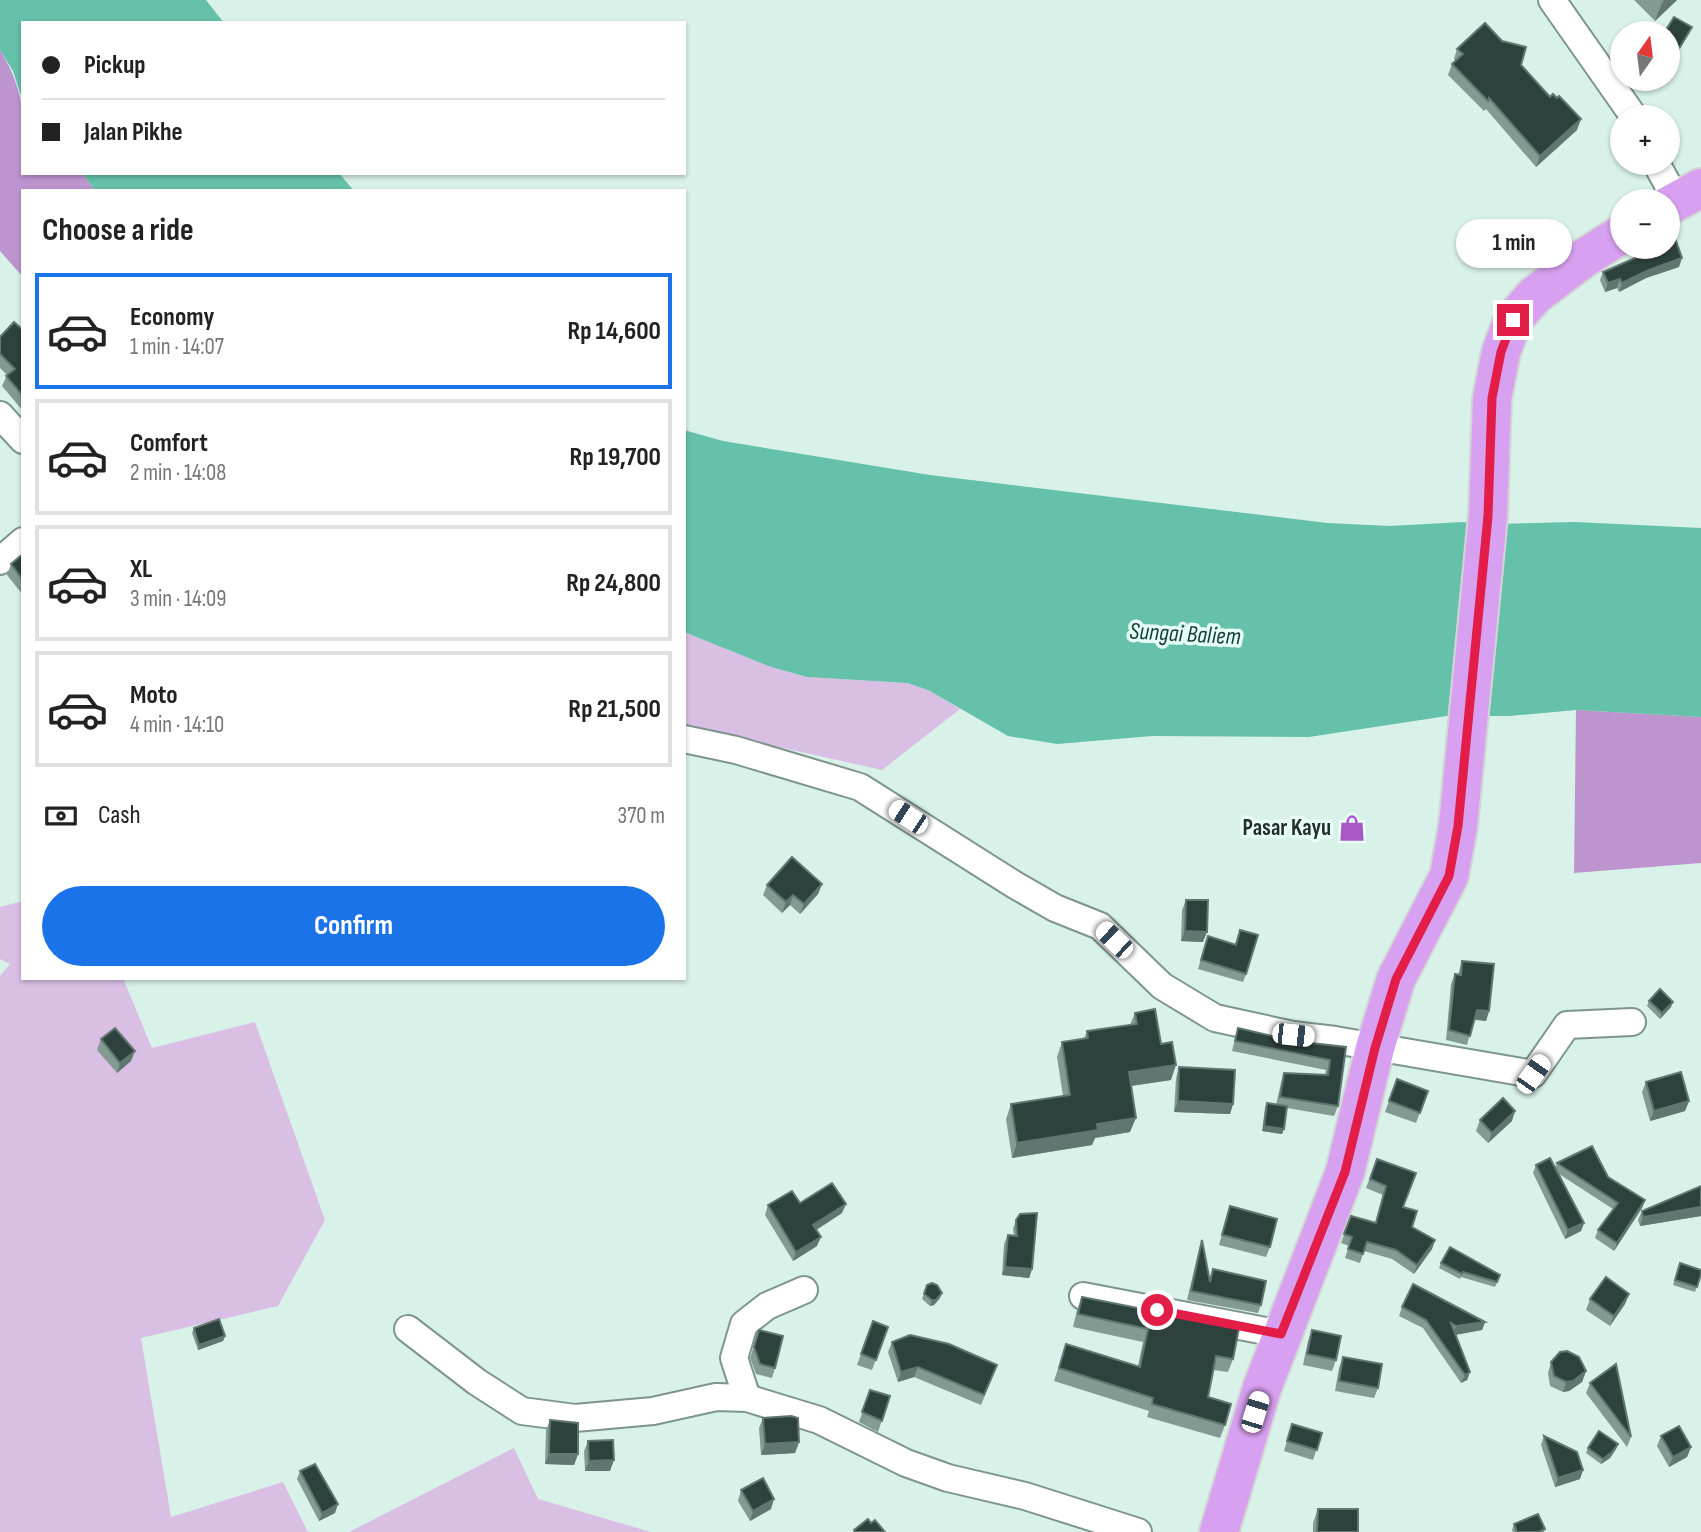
<!DOCTYPE html>
<html lang="en">
<head>
<meta charset="utf-8">
<style>
	:root { --surface:#fff; --page:#f6f6f6; --text:#222; --muted:#767676; --line:#e0e0e0; --accent:#1a73e8 }
	body { margin:0; font-family:"Sofia Sans Condensed",sans-serif; background:var(--page); color:var(--text); height:100vh; display:flex; flex-direction:column; font-size:26px; white-space:nowrap }
	* { box-sizing:border-box; margin:0 }
	p { font-size:23px; color:var(--muted) }
	.icon { flex:none; width:38px; height:38px; fill:none; stroke:currentColor; stroke-width:2; stroke-linecap:round; stroke-linejoin:round }
	.map { position:relative; flex:1; overflow:hidden }
	.details { position:absolute; left:21px; top:189px; width:665px; height:791px; display:flex; flex-direction:column; background:var(--surface); border-radius:0px; box-shadow:0 2px 5px #0004 }
	.details>* { flex:none }
	.hud { position:absolute; left:21px; top:21px; width:665px; height:154px; border-radius:0px; box-shadow:0 2px 5px #0004; display:grid; align-content:center; height:154px; padding:0 21px; background:var(--surface) }
	.needle { width:46px; rotate:14deg }
	.buttons { position:absolute; left:1610px; top:21px; display:grid; gap:14px }
	.buttons a { display:grid; place-items:center; width:70px; height:70px; border-radius:50%; background:var(--surface); box-shadow:0 2px 5px #0004; font-size:35px }
	.end { position:absolute; width:32px; height:32px; margin:-16px; border:9px solid #e11d48; background:#fff; box-shadow:0 0 0 4px #fff }
	.from { border-radius:50% }
	.bubble { position:absolute; height:49px; border-radius:24px; background:var(--surface); box-shadow:0 2px 5px #0004; font-size:23px; font-weight:700; line-height:49px; text-align:center }
	.car { position:absolute; width:21px; height:42px; margin:-21px -10px; border-radius:9px; box-shadow:0 0 5px 2px #0007; background:linear-gradient(#fff 24%,#345 0 40%,#fff 0 76%,#345 0 86%,#fff 0) }
	.hud b { display:flex; align-items:center; gap:24px; height:66px; font-size:26px }
	.hud b+b { border-top:2px solid var(--line) }
	.hud i { width:18px; height:18px; background:var(--text) }
	ul { padding:0; list-style:none }
	li { display:flex; align-items:center; gap:21px; height:116px; margin:0 14px 10px; padding:0 7px; border:4px solid var(--line); border-radius:0px }
	li div { flex:1 }
	li b { display:block; font-size:26px }
	li em { font-style:normal; font-weight:700 }
	li.on { border-color:var(--accent) }
	li>.icon { width:63px; height:63px; stroke-width:1.5 }
	h2 { padding:0 21px; font-size:32px; line-height:84px }
	.pay { display:flex; align-items:center; gap:18px; height:77px; padding:0 21px; font-size:26px }
	.pay p { margin-inline-start:auto }
	.cta { display:flex; gap:14px; margin-top:auto; padding:14px 21px }
	.cta a { flex:1; height:80px; border-radius:42px; background:var(--accent); color:#fff; font-size:28px; font-weight:700; line-height:80px; text-align:center }
	.map>svg:first-child { display:block }
	.green { fill:#dabfe5 }
	.forest { fill:#be94cf }
	.water { fill:#65c1aa }
	.lines { fill:none; stroke-linecap:round; stroke-linejoin:round }
	.minor-casing { stroke:#7e948e; stroke-width:30 }
	.trunk-casing { stroke:#d3d5d5; stroke-width:42 }
	.minor { stroke:#fff; stroke-width:26 }
	.trunk { stroke:#d8a0f0; stroke-width:38 }
	.wall { fill:#839a93 }
	.shaded-wall { fill:#617671 }
	.building { fill:#2e423d; stroke:#617671; stroke-width:2 }
	.route { stroke:#e11d48; stroke-width:9 }
	.labels { text-anchor:middle; dominant-baseline:central; stroke-width:7; stroke-linejoin:round; paint-order:stroke }
	.poi-label { font-size:23px; font-weight:bold; fill:#252e2c; stroke:#e6fef6; text-anchor:end }
	.water-label { font-size:24px; font-style:italic; fill:#153f35; stroke:#e6fef6 }
</style>
</head>
<body>
<div class="map">
<svg width="1701" height="1532" viewBox="0 0 1701 1532">
	<rect width="100%" height="100%" fill="#d8f1e9"/>
	<g class="green">
		<polygon points="684,632 771,667 807,677 907,683 928,690 960,709 882,770 684,726"/>
		<polygon points="23,901 23,978 123,978 152,1048 255,1022 325,1220 278,1306 141,1338 171,1517 283,1482 308,1532 0,1532 0,976 10,964 0,959 0,907"/>
		<polygon points="514,1448 538,1499 651,1532 349,1532"/>
	</g>
	<g class="forest">
		<path d="M0,50c28,46 23,72 23,123h59l13,18h-72v86l-23,-26z"/>
		<polygon points="1576,710 1701,717 1701,863 1574,873"/>
	</g>
	<g class="water">
		<polygon points="0,0 206,0 224,23 23,23 23,102 13,71 0,50"/>
		<polygon points="82,173 339,173 354,191 95,191"/>
		<polygon points="684,430 723,441 930,475 1327,523 1390,526 1462,522 1488,524 1575,522 1701,528 1701,717 1576,710 1509,716 1447,716 1309,737 1152,736 1057,744 1008,736 928,690 907,683 807,677 771,667 684,632"/>
	</g>
	<g class="lines">
		<defs>
			<g id="minor">
				<polyline points="1552,0 1634,117"/>
				<polyline points="1656,163 1677,201"/>
				<polyline points="0,415 23,440"/>
				<polyline points="0,561 23,541"/>
				<polyline points="684,739 736,750 860,787 1015,885 1055,908 1100,926 1162,986 1215,1018 1293,1035 1335,1040 1533,1074 1567,1025 1632,1022"/>
				<polyline points="1083,1296 1281,1334"/>
				<polyline points="408,1329 477,1382 522,1411 575,1418 653,1411 716,1397 747,1398 819,1420 906,1463 948,1478 1025,1496 1138,1532"/>
				<polyline points="747,1398 734,1358 744,1324 767,1306 804,1290"/>
			</g>
			<g id="trunk">
				<polyline points="1668,206 1701,188"/>
				<polyline points="1219,1532 1262,1388 1345,1172 1375,1048 1396,979 1449,876 1458,826 1488,516 1492,399 1501,352 1513,320 1535,295 1584,258 1622,234"/>
			</g>
		</defs>
		<use href="#minor" class="minor-casing"/>
		<use href="#trunk" class="trunk-casing"/>
		<use href="#minor" class="minor"/>
		<use href="#trunk" class="trunk"/>
	</g>
	<g class="wall">
		<polygon points="1634,0 1677,0 1655,21"/>
		<polygon points="1690,32 1678,52 1668,46 1668,33"/>
		<polygon points="1457,49 1521,65 1577,130 1536,167 1486,109 1484,111 1448,75 1452,64 1456,61 1454,59"/>
		<polygon points="1647,247 1668,247 1679,267 1646,278 1619,292 1617,288 1605,292 1600,280 1603,272 1646,253"/>
		<polygon points="23,330 23,411 2,386 7,375 0,368 0,337"/>
		<polygon points="23,554 23,595 7,575 11,564"/>
		<polygon points="822,884 818,894 800,914 790,905 782,913 763,895 767,885"/>
		<polygon points="1186,900 1203,942 1181,941 1182,910"/>
		<polygon points="1240,930 1246,974 1243,982 1198,969 1208,936 1235,944"/>
		<polygon points="1462,961 1489,1011 1486,1021 1474,1020 1467,1045 1446,1040 1451,984 1455,974 1458,975"/>
		<polygon points="1649,1001 1671,1007 1660,1019 1647,1006"/>
		<polygon points="1135,1013 1161,1044 1171,1080 1131,1086 1130,1132 1095,1138 1092,1145 1012,1158 1006,1119 1011,1104 1063,1096 1057,1057 1062,1042 1084,1039 1087,1031 1130,1025"/>
		<polygon points="1238,1028 1293,1041 1346,1047 1338,1106 1334,1116 1287,1108 1282,1134 1262,1131 1265,1108 1267,1103 1276,1105 1281,1083 1284,1073 1325,1075 1326,1070 1232,1051"/>
		<polygon points="101,1039 131,1061 117,1073 97,1050"/>
		<polygon points="1179,1067 1233,1104 1230,1114 1174,1112 1176,1078"/>
		<polygon points="1397,1079 1428,1091 1416,1123 1385,1112"/>
		<polygon points="1646,1082 1689,1101 1685,1111 1650,1121 1642,1092"/>
		<polygon points="1480,1120 1512,1121 1488,1143 1476,1131"/>
		<polygon points="1377,1159 1403,1207 1412,1227 1435,1240 1432,1249 1414,1274 1392,1259 1364,1251 1360,1263 1345,1258 1349,1246 1341,1243 1351,1216 1375,1223 1383,1195 1366,1188"/>
		<polygon points="1557,1163 1608,1177 1645,1200 1642,1208 1614,1251 1595,1238 1598,1230 1613,1209 1559,1174 1584,1223 1581,1231 1565,1239 1533,1173 1536,1165 1555,1167"/>
		<polygon points="1701,1186 1701,1216 1640,1226 1638,1220 1642,1211"/>
		<polygon points="800,1203 842,1213 816,1230 817,1246 793,1261 765,1215 768,1205"/>
		<polygon points="1230,1206 1270,1247 1266,1257 1219,1245"/>
		<polygon points="1016,1220 1032,1269 1029,1278 1002,1275 1004,1244 1008,1235 1014,1236 1013,1229"/>
		<polygon points="1202,1240 1209,1280 1213,1269 1261,1305 1258,1313 1187,1300 1199,1249"/>
		<polygon points="1441,1263 1500,1275 1495,1287 1461,1277 1460,1279 1439,1268"/>
		<polygon points="1680,1263 1701,1274 1695,1292 1673,1285"/>
		<polygon points="927,1285 940,1298 934,1305 930,1306 922,1299"/>
		<polygon points="1629,1294 1625,1304 1610,1326 1586,1310 1590,1299"/>
		<polygon points="1082,1297 1233,1359 1228,1372 1213,1370 1208,1397 1225,1425 1220,1438 1147,1417 1149,1411 1054,1381 1066,1344 1138,1366 1143,1342 1073,1327 1077,1310"/>
		<polygon points="1402,1307 1485,1322 1482,1330 1456,1335 1470,1372 1467,1380 1461,1383 1423,1328 1399,1316"/>
		<polygon points="873,1321 888,1327 872,1370 857,1365"/>
		<polygon points="194,1328 225,1336 223,1341 198,1350 192,1333"/>
		<polygon points="759,1330 775,1368 772,1378 756,1374 750,1358"/>
		<polygon points="1312,1330 1336,1360 1332,1371 1303,1365 1308,1341"/>
		<polygon points="892,1342 997,1365 981,1405 914,1377 898,1382 888,1352"/>
		<polygon points="1343,1357 1378,1388 1374,1398 1335,1391 1339,1368"/>
		<polygon points="1551,1362 1586,1371 1582,1382 1569,1391 1563,1392 1550,1386 1548,1373"/>
		<polygon points="1590,1383 1631,1437 1627,1447 1586,1393"/>
		<polygon points="870,1390 890,1396 878,1432 859,1422"/>
		<polygon points="763,1418 799,1442 795,1453 761,1455 759,1428"/>
		<polygon points="550,1420 578,1454 574,1465 545,1464 546,1430"/>
		<polygon points="1292,1424 1322,1433 1313,1460 1284,1451"/>
		<polygon points="1544,1436 1580,1479 1555,1487 1541,1445"/>
		<polygon points="1661,1436 1691,1447 1687,1457 1669,1467 1657,1446"/>
		<polygon points="588,1441 610,1471 585,1471 584,1451"/>
		<polygon points="1618,1444 1616,1449 1610,1458 1601,1464 1586,1453 1588,1448"/>
		<polygon points="300,1471 335,1513 319,1521 297,1479"/>
		<polygon points="741,1490 771,1509 750,1521 738,1501"/>
		<polygon points="1318,1509 1358,1532 1313,1532 1313,1523"/>
		<polygon points="1514,1524 1545,1529 1544,1532 1513,1532 1512,1530"/>
	</g>
	<g class="shaded-wall">
		<polygon points="1664,0 1677,0 1655,21 1662,3"/>
		<polygon points="1581,119 1577,130 1536,167 1540,156"/>
		<polygon points="1682,258 1679,267 1646,278 1619,292 1622,283 1649,270"/>
		<polygon points="1620,279 1617,288 1605,292 1608,283"/>
		<polygon points="822,884 818,894 800,914 804,904"/>
		<polygon points="793,895 790,905 782,913 786,902"/>
		<polygon points="1185,931 1207,932 1203,942 1181,941"/>
		<polygon points="1673,1002 1671,1007 1660,1019 1662,1013"/>
		<polygon points="1477,1010 1489,1011 1486,1021 1474,1019"/>
		<polygon points="135,1051 131,1061 117,1073 120,1063"/>
		<polygon points="1176,1065 1171,1080 1123,1087 1129,1072"/>
		<polygon points="1178,1101 1233,1104 1230,1114 1174,1112"/>
		<polygon points="1689,1101 1685,1111 1650,1121 1654,1111"/>
		<polygon points="1515,1111 1512,1121 1488,1143 1492,1133"/>
		<polygon points="1136,1118 1130,1132 1095,1138 1092,1145 1012,1158 1017,1143 1097,1124"/>
		<polygon points="1264,1126 1284,1129 1282,1134 1262,1131"/>
		<polygon points="1645,1200 1642,1208 1614,1251 1617,1243"/>
		<polygon points="846,1204 842,1213 810,1234 813,1225"/>
		<polygon points="1701,1207 1701,1216 1640,1226 1643,1217"/>
		<polygon points="1584,1223 1581,1231 1565,1239 1568,1230"/>
		<polygon points="821,1237 817,1246 793,1261 796,1252"/>
		<polygon points="1435,1240 1432,1249 1414,1274 1417,1265"/>
		<polygon points="1005,1267 1032,1269 1029,1278 1002,1275"/>
		<polygon points="942,1293 940,1298 934,1305 930,1306 932,1300"/>
		<polygon points="1629,1294 1625,1304 1610,1326 1614,1316"/>
		<polygon points="1485,1322 1482,1330 1453,1335 1456,1326"/>
		<polygon points="225,1336 223,1341 198,1350 199,1345"/>
		<polygon points="918,1367 914,1377 898,1382 901,1372"/>
		<polygon points="1586,1371 1582,1382 1569,1391 1563,1392 1566,1382"/>
		<polygon points="1470,1372 1467,1380 1461,1383 1465,1375"/>
		<polygon points="799,1442 795,1453 761,1455 765,1444"/>
		<polygon points="1618,1444 1616,1449 1610,1458 1601,1464 1603,1459"/>
		<polygon points="1691,1447 1687,1457 1669,1467 1673,1457"/>
		<polygon points="549,1454 578,1454 574,1465 545,1464"/>
		<polygon points="614,1460 610,1471 585,1471 589,1461"/>
		<polygon points="1583,1470 1580,1479 1555,1487 1558,1478"/>
		<polygon points="774,1499 771,1509 750,1521 753,1511"/>
		<polygon points="338,1504 335,1513 319,1521 322,1513"/>
	</g>
	<g class="building">
		<polygon points="1674,17 1692,27 1680,47 1668,40 1668,33 1664,33"/>
		<polygon points="1485,23 1502,41 1526,47 1521,65 1550,97 1553,94 1557,98 1559,96 1581,119 1540,156 1489,98 1488,101 1452,64 1463,54 1457,49"/>
		<polygon points="1674,235 1682,258 1649,270 1622,283 1620,279 1608,283 1603,272 1651,251 1650,247 1668,247 1668,237"/>
		<polygon points="14,322 23,330 23,396 6,376 15,369 0,354 0,337"/>
		<polygon points="23,554 23,580 11,564"/>
		<polygon points="792,857 822,884 804,904 793,895 786,902 767,885"/>
		<polygon points="1186,900 1208,900 1207,932 1185,931"/>
		<polygon points="1240,930 1258,935 1246,974 1201,960 1208,936 1236,945"/>
		<polygon points="1462,961 1494,964 1489,1011 1477,1010 1470,1036 1449,1030 1455,974 1461,975"/>
		<polygon points="1660,989 1673,1002 1662,1013 1649,1001"/>
		<polygon points="1155,1009 1161,1044 1172,1042 1176,1065 1129,1072 1136,1118 1097,1124 1098,1130 1017,1143 1011,1104 1070,1095 1062,1042 1088,1038 1087,1031 1137,1024 1135,1013"/>
		<polygon points="115,1028 135,1051 120,1063 101,1039"/>
		<polygon points="1238,1028 1293,1041 1346,1047 1338,1106 1280,1097 1284,1073 1328,1075 1330,1060 1235,1041"/>
		<polygon points="1179,1067 1235,1070 1233,1104 1178,1101"/>
		<polygon points="1681,1072 1689,1101 1654,1111 1646,1082"/>
		<polygon points="1397,1079 1428,1091 1420,1113 1389,1101"/>
		<polygon points="1503,1098 1515,1111 1492,1133 1480,1120"/>
		<polygon points="1267,1103 1287,1106 1284,1129 1264,1126"/>
		<polygon points="1592,1146 1608,1177 1645,1200 1617,1243 1598,1230 1618,1203 1557,1163"/>
		<polygon points="1550,1158 1584,1223 1568,1230 1536,1165"/>
		<polygon points="1377,1159 1416,1173 1403,1207 1417,1211 1412,1227 1435,1240 1417,1265 1396,1250 1367,1242 1363,1254 1348,1249 1352,1237 1344,1234 1351,1216 1376,1223 1386,1186 1370,1179"/>
		<polygon points="832,1183 846,1204 813,1225 821,1237 796,1252 768,1205 792,1191 800,1203"/>
		<polygon points="1701,1186 1701,1207 1643,1217 1642,1211"/>
		<polygon points="1230,1206 1277,1219 1270,1247 1222,1235"/>
		<polygon points="1037,1213 1032,1269 1005,1267 1008,1235 1017,1236 1016,1220 1020,1214"/>
		<polygon points="1202,1240 1210,1282 1213,1269 1266,1281 1261,1305 1191,1291"/>
		<polygon points="1450,1247 1500,1275 1497,1282 1463,1272 1462,1274 1441,1263"/>
		<polygon points="1680,1263 1701,1270 1701,1274 1697,1287 1675,1280"/>
		<polygon points="1606,1277 1629,1294 1614,1316 1590,1299"/>
		<polygon points="932,1283 937,1285 942,1293 936,1300 932,1300 924,1294 927,1285"/>
		<polygon points="1413,1284 1485,1322 1456,1326 1451,1323 1470,1372 1465,1375 1426,1320 1402,1307"/>
		<polygon points="1082,1297 1239,1328 1233,1359 1216,1356 1208,1397 1231,1404 1225,1425 1152,1404 1153,1398 1059,1368 1066,1344 1140,1367 1148,1329 1078,1314"/>
		<polygon points="219,1319 225,1336 199,1345 194,1328"/>
		<polygon points="873,1321 888,1327 876,1360 861,1354"/>
		<polygon points="759,1330 783,1336 775,1368 760,1364 754,1347"/>
		<polygon points="1312,1330 1341,1336 1336,1360 1307,1354"/>
		<polygon points="910,1335 949,1344 997,1365 984,1395 918,1367 901,1372 892,1342"/>
		<polygon points="1567,1351 1579,1357 1586,1371 1573,1381 1566,1382 1554,1376 1551,1362 1560,1352"/>
		<polygon points="1343,1357 1382,1364 1378,1388 1339,1381"/>
		<polygon points="1616,1364 1631,1437 1590,1383"/>
		<polygon points="870,1390 890,1396 882,1421 862,1412"/>
		<polygon points="791,1416 798,1418 799,1442 765,1444 763,1418"/>
		<polygon points="550,1420 578,1423 578,1454 549,1454"/>
		<polygon points="1292,1424 1322,1433 1317,1450 1287,1441"/>
		<polygon points="1679,1426 1691,1447 1673,1457 1661,1436"/>
		<polygon points="1599,1431 1618,1444 1611,1453 1603,1459 1588,1448"/>
		<polygon points="1544,1436 1577,1452 1583,1470 1558,1478"/>
		<polygon points="613,1440 614,1460 589,1461 588,1441"/>
		<polygon points="315,1464 338,1504 322,1513 300,1471"/>
		<polygon points="763,1478 774,1499 753,1511 741,1490"/>
		<polygon points="1318,1509 1358,1509 1358,1532 1317,1532"/>
		<polygon points="1538,1514 1545,1529 1538,1532 1517,1532 1514,1524"/>
		<polygon points="868,1519 871,1523 875,1520 885,1532 855,1532 854,1530"/>
	</g>
	<g class="lines">
		<polyline class="route" points="1157,1310 1281,1334 1345,1172 1375,1048 1396,979 1449,876 1458,826 1488,516 1492,398 1501,352 1513,320"/>
	</g>
	<defs>
		<symbol id="shop-bare" viewBox="-9 -9 18 18"><path d="M-5-2.5h2.3a2.7 3.5 0 0 1 5.4 0H5L5.5 6h-11ZM-1.5-2.5h3a1.5 2.3 0 0 0-3 0Z" fill="#a857c7" stroke="#e6fef6" stroke-width="2.5" paint-order="stroke"/></symbol>
	</defs>
	<g fill-rule="evenodd">
		<use href="#shop-bare" x="1333" y="809" width="38" height="38"/>
	</g>
	<g class="labels">
		<g class="poi-label">
			<text x="1331" y="828">Pasar Kayu</text>
		</g>
		<g class="water-label">
			<text transform="translate(1185 634) rotate(3)">Sungai Baliem</text>
		</g>
	</g>
</svg>
<div class="buttons">
<a><svg class="needle" viewBox="-14 -14 28 28"><path d="M0-13l5 13h-10z" fill="#e53935"/><path d="M0 13l5-13h-10z" fill="#767676"/></svg></a>
<a>+</a>
<a>−</a>
</div>
<i class="end from" style="left:1157px;top:1310px"></i>
<i class="end" style="left:1513px;top:320px"></i>
<div class="bubble" style="left:1456px;top:219px;width:116px">1 min</div>
<i class="car" style="left:908px;top:817px;rotate:303deg"></i>
<i class="car" style="left:1114px;top:940px;rotate:314deg"></i>
<i class="car" style="left:1293px;top:1035px;rotate:96deg"></i>
<i class="car" style="left:1533px;top:1074px;rotate:35deg"></i>
<i class="car" style="left:1255px;top:1412px;rotate:17deg"></i>
<div class="hud">
<b><i class="from"></i>Pickup</b>
<b><i></i>Jalan Pikhe</b>
</div>
<section class="details">
<h2>Choose a ride</h2>
<ul>
<li class="on"><svg class="icon" aria-label="car" viewBox="0 0 24 24"><path d="M5 17H2v-5l4-1 3-4h7l3 4 3 1v5h-3M9 17h6M6 11h13"/><circle cx="7" cy="17" r="2"/><circle cx="17" cy="17" r="2"/></svg><div><b>Economy</b><p>1 min · 14:07</p></div><em>Rp 14,600</em></li>
<li><svg class="icon" aria-label="car" viewBox="0 0 24 24"><path d="M5 17H2v-5l4-1 3-4h7l3 4 3 1v5h-3M9 17h6M6 11h13"/><circle cx="7" cy="17" r="2"/><circle cx="17" cy="17" r="2"/></svg><div><b>Comfort</b><p>2 min · 14:08</p></div><em>Rp 19,700</em></li>
<li><svg class="icon" aria-label="car" viewBox="0 0 24 24"><path d="M5 17H2v-5l4-1 3-4h7l3 4 3 1v5h-3M9 17h6M6 11h13"/><circle cx="7" cy="17" r="2"/><circle cx="17" cy="17" r="2"/></svg><div><b>XL</b><p>3 min · 14:09</p></div><em>Rp 24,800</em></li>
<li><svg class="icon" aria-label="car" viewBox="0 0 24 24"><path d="M5 17H2v-5l4-1 3-4h7l3 4 3 1v5h-3M9 17h6M6 11h13"/><circle cx="7" cy="17" r="2"/><circle cx="17" cy="17" r="2"/></svg><div><b>Moto</b><p>4 min · 14:10</p></div><em>Rp 21,500</em></li>
</ul>
<div class="pay"><svg class="icon" aria-label="cash" viewBox="0 0 24 24"><path d="M3 7h18v10H3z"/><circle cx="12" cy="12" r="2"/></svg>Cash<p>370 m</p></div>
<div class="cta"><a>Confirm</a></div>
</section>
</div>
</body>
</html>
